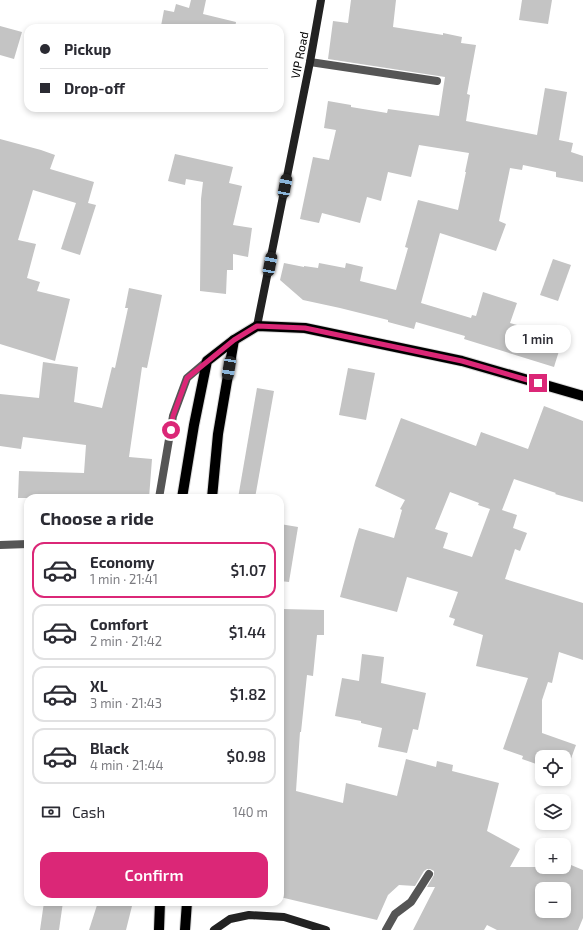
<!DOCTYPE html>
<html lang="en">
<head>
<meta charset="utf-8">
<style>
	:root { --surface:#fff; --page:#f2f2f3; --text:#2b2b33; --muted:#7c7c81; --line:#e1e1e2; --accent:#db2777 }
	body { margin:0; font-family:"Exo 2",sans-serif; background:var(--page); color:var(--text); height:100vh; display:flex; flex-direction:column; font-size:15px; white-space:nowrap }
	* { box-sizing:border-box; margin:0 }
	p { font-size:13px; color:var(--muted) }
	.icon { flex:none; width:22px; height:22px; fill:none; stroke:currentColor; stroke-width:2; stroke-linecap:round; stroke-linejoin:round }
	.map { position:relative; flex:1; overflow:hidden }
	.sheet { position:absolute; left:24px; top:494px; width:260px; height:412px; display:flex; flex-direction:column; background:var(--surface); border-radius:12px; box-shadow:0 2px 6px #0003 }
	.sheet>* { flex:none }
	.guide { position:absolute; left:24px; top:24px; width:260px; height:88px; border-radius:12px; box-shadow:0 2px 6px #0003; display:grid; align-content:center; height:88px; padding:0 16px; background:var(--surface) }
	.controls { position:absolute; left:535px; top:750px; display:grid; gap:8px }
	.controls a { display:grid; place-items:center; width:36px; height:36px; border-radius:8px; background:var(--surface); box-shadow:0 2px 6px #0003; font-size:20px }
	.end { position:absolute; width:18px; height:18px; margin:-9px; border:5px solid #db2777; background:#fff; box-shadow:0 0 0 2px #fff }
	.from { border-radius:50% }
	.bubble { position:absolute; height:28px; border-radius:12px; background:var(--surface); box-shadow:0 2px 6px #0003; font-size:13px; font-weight:600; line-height:28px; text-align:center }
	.car { position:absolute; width:12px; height:24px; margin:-12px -6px; border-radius:5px; box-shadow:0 0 3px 1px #0007; background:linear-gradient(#222 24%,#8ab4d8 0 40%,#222 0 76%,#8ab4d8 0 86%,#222 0) }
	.guide b { display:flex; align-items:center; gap:14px; height:38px; font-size:15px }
	.guide b+b { border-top:1px solid var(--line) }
	.guide i { width:10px; height:10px; background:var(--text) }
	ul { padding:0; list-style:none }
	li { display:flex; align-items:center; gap:12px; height:56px; margin:0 8px 6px; padding:0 8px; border:2px solid var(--line); border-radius:12px }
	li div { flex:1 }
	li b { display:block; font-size:15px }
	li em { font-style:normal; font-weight:600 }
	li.selected { border-color:var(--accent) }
	li>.icon { width:36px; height:36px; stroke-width:1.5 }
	h2 { padding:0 16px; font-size:18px; line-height:48px }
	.pay { display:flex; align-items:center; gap:10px; height:44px; padding:0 16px; font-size:15px }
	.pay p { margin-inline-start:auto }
	.cta { display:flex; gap:8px; margin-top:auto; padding:8px 16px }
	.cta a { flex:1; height:46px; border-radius:12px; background:var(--accent); color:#fff; font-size:16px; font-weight:600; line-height:46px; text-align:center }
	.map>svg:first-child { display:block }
	.building { fill:#c4c4c4; fill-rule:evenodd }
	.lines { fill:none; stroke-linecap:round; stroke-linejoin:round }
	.primary-casing { stroke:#dbdbdb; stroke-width:12 }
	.lane { stroke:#555; stroke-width:8 }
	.street { stroke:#555; stroke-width:8 }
	.secondary { stroke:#222; stroke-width:8 }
	.primary { stroke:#000; stroke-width:10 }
	.route { stroke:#db2777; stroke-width:5 }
	.labels { text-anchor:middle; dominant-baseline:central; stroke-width:3; stroke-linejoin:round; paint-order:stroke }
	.street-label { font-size:12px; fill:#000; stroke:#fff }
</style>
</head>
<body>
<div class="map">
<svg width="583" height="930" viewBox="0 0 583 930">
	<rect width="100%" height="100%" fill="#fff"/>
	<g class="building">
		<polygon points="191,0 206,0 203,14 236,22 235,28 169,28 161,26 164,10 174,12 176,4 189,8"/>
		<polygon points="351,0 396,0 393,27 443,35 443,33 462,37 461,43 476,45 467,94 470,95 466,121 537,135 545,88 567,92 559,140 573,143 571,152 583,156 583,182 556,177 556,172 523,165 522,170 510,168 499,221 506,224 496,251 440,233 421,303 471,318 472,315 476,316 483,292 517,303 510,323 563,338 554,367 464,339 465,336 416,322 414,329 388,322 388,320 340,308 303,300 280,280 284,263 304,267 304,266 318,268 319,263 345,268 346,263 363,267 360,281 396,290 408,248 405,247 418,200 458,210 466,172 465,172 469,153 419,145 411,177 388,172 381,201 367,197 360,223 322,213 319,223 300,219 313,157 329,160 336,130 324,128 328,101 351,105 351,107 387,113 388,109 439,116 445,77 328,59 333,21 348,23"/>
		<polygon points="522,0 552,0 548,24 519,20"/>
		<polygon points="0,26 22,32 14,59 0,55"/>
		<polygon points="0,139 41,150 55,155 50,169 94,182 88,203 96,205 80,255 61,249 76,203 33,190 18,240 36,244 27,278 40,282 37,291 70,299 55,361 0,344"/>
		<polygon points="175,154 233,167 229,183 242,186 233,225 252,228 248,257 233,254 233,270 227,270 226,294 200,291 201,199 203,182 186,179 185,185 168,181"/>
		<polygon points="553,259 571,265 558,301 540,295"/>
		<polygon points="129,288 162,295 147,368 142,367 129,457 152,459 149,498 18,498 19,471 84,473 86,445 23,437 21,449 0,446 0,394 39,398 43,362 78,367 74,402 102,408 112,367 115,368 128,308 125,308"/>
		<polygon points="348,368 375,373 366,420 339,415"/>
		<polygon points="257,388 274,391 255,498 238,498"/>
		<path d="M544,406l39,15v81l-28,-8 1,-1 -42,-14 -12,31 15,5 -4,13 14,5 -7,18 -5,-2 -10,30 78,24v57l-24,-8 -7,31 -4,-1 -6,18v33l34,12 -11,30h-1v-18h-22v9l-20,-7 1,-3 -20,-7 25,-71 -52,-12 7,-31 -30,-10 2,-6 -6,-2 9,-25 -51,-15 -10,35 -57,-15 15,-56 4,-13 35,10 8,-28 -2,-1 5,-9 -30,-14 26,-68 75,28 5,-14 47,17zM450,492l29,11 -1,2 12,4 -18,48 -29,-9 5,-15 -13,-4z"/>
		<polygon points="280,524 298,527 289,582 280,581"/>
		<path d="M282,609l42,1v25h-7l-4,41 -6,-1 -6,57h-1l-4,59 47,12 3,-20 51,13 9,-37 30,8 1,-6 16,4 -1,6 47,12 -12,48 33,18 -10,18h47l11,5 3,-7 12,5v48l-5,12h-81l-10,-5 -3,5h-71l22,-43h-8l7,-12v-4l-4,-2h-3l-3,2 -9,15 -16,-1 -11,10 -11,25 -97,-23v-259h1zM542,889h22v22h-22z"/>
		<polygon points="362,654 384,657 381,683 426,693 418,730 413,729 407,753 378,747 382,728 361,723 361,721 335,716 342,678 359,681"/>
		<polygon points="44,902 63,902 59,930 40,930"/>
		<polygon points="98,902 133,902 126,930 89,930"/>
	</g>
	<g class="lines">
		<defs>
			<g id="primary">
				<polyline points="182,498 194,425 207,361 234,340 257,326 305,328 462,361 583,396"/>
				<polyline points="212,498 218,434 234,340"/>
				<polyline points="159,930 160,902"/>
				<polyline points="185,930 187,902"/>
			</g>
		</defs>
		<use href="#primary" class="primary-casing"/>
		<polyline class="lane" points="386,930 395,914 411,902 429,874"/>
		<g class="street">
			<polyline points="310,62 437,81"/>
			<polyline points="159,498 173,416 187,378 207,361"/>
			<polyline points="0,545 28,544"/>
		</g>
		<g class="secondary">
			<polyline points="257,326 310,62 321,0"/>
			<polyline points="214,930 230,919 249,915 284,917 326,930"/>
		</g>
		<use href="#primary" class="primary"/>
	</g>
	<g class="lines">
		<polyline class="route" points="171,430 173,416 187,378 234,340 257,326 305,328 462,361 538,383"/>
	</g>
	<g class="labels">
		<g class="street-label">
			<text transform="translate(299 55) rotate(-79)">VIP Road</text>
		</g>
	</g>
</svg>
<div class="controls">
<a><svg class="icon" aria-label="locate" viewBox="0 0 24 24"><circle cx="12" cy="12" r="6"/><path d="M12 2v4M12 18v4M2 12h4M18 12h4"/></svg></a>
<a><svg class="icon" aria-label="layers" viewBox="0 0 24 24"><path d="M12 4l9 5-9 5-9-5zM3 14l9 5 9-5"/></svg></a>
<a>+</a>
<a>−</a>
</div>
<i class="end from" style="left:171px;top:430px"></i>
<i class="end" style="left:538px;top:383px"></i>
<div class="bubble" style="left:505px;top:325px;width:66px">1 min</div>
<i class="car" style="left:285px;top:186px;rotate:11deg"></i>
<i class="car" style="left:270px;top:264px;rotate:11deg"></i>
<i class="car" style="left:229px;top:368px;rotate:189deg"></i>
<div class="guide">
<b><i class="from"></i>Pickup</b>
<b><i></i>Drop-off</b>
</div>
<section class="sheet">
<h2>Choose a ride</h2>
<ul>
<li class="selected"><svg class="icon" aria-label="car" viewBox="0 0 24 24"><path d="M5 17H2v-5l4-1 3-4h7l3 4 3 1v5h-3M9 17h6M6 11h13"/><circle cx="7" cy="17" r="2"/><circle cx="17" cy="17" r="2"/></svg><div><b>Economy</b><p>1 min · 21:41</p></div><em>$1.07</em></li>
<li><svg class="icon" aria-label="car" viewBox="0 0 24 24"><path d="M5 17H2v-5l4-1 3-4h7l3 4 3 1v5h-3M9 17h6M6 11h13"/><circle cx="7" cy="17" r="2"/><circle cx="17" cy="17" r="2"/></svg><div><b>Comfort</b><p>2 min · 21:42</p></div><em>$1.44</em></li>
<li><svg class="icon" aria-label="car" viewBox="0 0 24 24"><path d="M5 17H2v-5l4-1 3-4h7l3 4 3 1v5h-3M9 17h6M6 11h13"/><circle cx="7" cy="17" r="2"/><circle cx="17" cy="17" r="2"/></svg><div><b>XL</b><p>3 min · 21:43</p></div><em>$1.82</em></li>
<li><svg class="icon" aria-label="car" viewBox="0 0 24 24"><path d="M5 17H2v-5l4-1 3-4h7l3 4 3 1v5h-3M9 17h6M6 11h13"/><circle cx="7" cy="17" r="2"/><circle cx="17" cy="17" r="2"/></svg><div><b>Black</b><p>4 min · 21:44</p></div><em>$0.98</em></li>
</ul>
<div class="pay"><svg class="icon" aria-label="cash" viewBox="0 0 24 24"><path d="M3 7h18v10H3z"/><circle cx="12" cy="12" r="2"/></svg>Cash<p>140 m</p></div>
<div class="cta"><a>Confirm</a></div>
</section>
</div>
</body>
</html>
